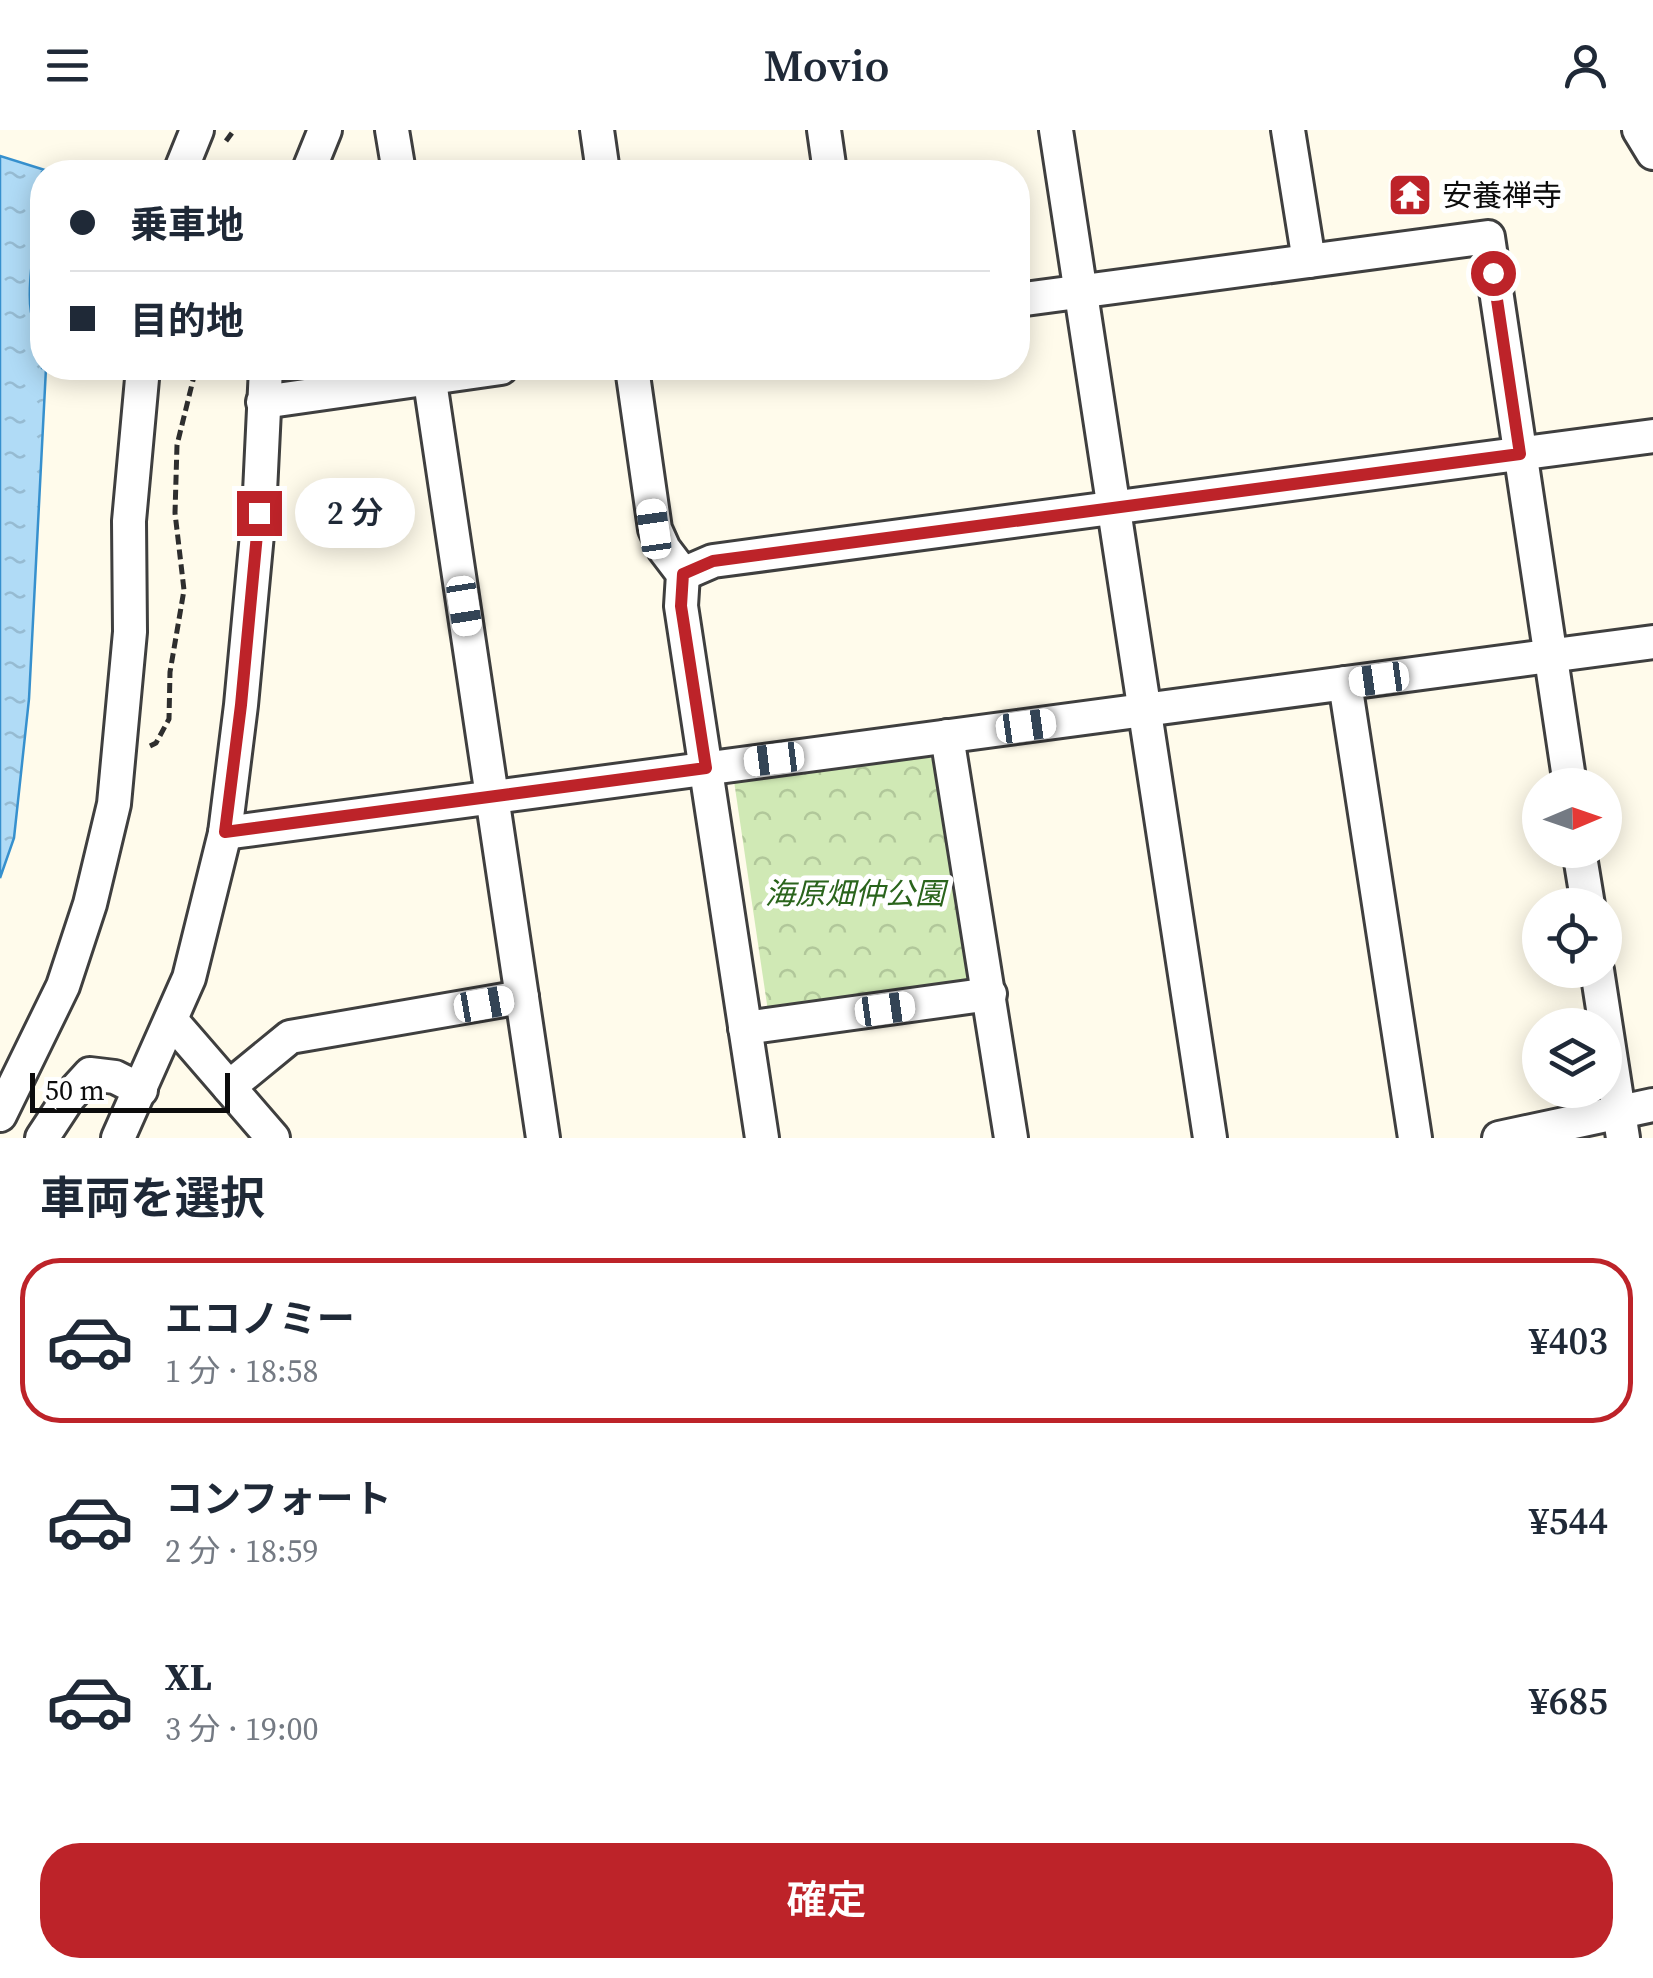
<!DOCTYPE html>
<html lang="ja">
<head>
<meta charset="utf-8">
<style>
	:root { --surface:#fff; --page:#f6f6f7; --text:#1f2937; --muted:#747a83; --line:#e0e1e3; --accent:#bd2329 }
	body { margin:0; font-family:"Source Serif 4","Noto Sans JP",serif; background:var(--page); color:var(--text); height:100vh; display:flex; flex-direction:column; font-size:38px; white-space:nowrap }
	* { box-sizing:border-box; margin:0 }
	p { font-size:32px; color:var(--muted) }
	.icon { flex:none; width:55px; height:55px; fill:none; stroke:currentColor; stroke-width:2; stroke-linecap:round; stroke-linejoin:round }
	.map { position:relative; height:1008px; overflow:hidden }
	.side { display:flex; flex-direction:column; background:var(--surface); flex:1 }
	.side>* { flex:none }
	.banner { position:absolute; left:30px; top:30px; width:1000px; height:220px; border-radius:40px; box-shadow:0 5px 25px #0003; display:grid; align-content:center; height:220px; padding:0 40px; background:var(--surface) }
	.needle { width:65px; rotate:88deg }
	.buttons { position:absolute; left:1522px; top:638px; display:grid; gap:20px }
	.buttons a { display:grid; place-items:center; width:100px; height:100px; border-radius:50%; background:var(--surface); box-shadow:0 5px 25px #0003; font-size:50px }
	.scale { position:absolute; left:30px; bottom:25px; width:200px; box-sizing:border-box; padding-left:10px; border:5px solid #0c0c0c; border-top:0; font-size:28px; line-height:35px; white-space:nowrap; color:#0c0c0c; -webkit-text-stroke:8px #fff; paint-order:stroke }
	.end { position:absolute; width:45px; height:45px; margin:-22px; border:12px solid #bd2329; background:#fff; box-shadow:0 0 0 5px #fff }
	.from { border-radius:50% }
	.bubble { position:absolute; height:70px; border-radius:35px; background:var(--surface); box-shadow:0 5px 25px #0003; font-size:32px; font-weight:600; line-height:70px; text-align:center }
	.car { position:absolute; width:30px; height:60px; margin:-30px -15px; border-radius:12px; box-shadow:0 0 8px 2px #0007; background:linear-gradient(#fff 24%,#345 0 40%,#fff 0 76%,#345 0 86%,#fff 0) }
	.banner b { display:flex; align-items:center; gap:35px; height:95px; font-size:38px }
	.banner b+b { border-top:2px solid var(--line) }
	.banner i { width:25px; height:25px; background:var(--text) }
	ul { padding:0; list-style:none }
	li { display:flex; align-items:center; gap:30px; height:165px; margin:0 20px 15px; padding:0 20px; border:5px solid transparent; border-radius:40px }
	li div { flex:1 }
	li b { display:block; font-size:38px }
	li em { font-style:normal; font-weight:600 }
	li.active { border-color:var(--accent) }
	li>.icon { width:90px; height:90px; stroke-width:1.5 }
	h2 { padding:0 40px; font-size:45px; line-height:120px }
	.cta { display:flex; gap:20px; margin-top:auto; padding:20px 40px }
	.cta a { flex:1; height:115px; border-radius:40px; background:var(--accent); color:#fff; font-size:40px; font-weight:600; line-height:115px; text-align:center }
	header { display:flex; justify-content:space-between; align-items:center; height:130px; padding:0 40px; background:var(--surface); font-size:45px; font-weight:600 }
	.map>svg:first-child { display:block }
	.park { fill:url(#park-crowns) }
	.water { fill:url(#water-ripples); stroke:#3690ce; stroke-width:2.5 }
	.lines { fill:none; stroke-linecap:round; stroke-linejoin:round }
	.minor-casing { stroke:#3f3f3f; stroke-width:38 }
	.path { stroke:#2e2e2e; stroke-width:5; stroke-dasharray:10 5; stroke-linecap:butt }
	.minor { stroke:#fff; stroke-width:32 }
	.route { stroke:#bd2329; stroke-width:12 }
	.labels { text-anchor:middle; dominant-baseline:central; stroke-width:10; stroke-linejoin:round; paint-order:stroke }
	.poi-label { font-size:30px; fill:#0c0c0c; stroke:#fff; text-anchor:start }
	.park-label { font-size:30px; font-style:italic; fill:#2a641c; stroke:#fff }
</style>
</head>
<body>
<header><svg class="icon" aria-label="menu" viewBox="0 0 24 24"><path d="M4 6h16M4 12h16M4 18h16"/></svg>Movio<svg class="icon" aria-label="person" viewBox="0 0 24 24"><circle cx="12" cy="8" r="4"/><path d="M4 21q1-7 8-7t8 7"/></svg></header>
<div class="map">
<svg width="1653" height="1008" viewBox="0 0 1653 1008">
	<defs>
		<pattern id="park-crowns" width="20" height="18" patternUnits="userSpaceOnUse" patternTransform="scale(2.5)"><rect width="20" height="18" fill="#d0e9b5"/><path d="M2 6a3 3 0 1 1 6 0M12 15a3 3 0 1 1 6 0" fill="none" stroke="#b1c79a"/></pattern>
		<pattern id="water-ripples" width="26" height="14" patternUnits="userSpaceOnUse" patternTransform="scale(2.5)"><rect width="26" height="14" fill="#b0dbf6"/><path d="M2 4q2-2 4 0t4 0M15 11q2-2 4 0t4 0" fill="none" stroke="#96bbd2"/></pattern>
	</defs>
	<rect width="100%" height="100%" fill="#fffbeb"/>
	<polygon class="park" points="928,626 941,637 973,848 966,855 769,888 734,651"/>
	<path class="water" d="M0,26l48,15 -6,1c0,35 -21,125 -8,150l8,5v41h4l-17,331 -15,139 -14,40z"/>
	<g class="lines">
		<defs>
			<g id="minor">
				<polyline points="392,0 399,42"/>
				<polyline points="597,0 603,42"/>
				<polyline points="824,0 830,42"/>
				<polyline points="1056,0 1210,1008"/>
				<polyline points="1288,0 1309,131"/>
				<polyline points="1639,0 1653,23"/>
				<polyline points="180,42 197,0"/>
				<polyline points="308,42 325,0"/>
				<polyline points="1018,170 1488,107 1570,655"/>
				<polyline points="428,238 543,1008"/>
				<polyline points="632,238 655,399 664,419 683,444 681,476 762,1008"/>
				<polyline points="263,272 501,238"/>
				<polyline points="683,444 713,431 1653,306"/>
				<polyline points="1345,553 1415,1008"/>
				<polyline points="947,606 1011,1008"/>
				<polyline points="225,703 1653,512"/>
				<polyline points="1579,720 1588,775"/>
				<polyline points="1597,840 1623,1008"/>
				<polyline points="171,890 273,1008"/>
				<polyline points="745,898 990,864"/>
				<polyline points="229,957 290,907 522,867"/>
				<polyline points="0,985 63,856 90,774 114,674 130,502 129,391 143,238"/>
				<polyline points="42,1008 69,967 90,944 115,947 141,960"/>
				<polyline points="118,1008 189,848 225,703 241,575 259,383 266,238"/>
				<polyline points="1499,1008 1653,975"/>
			</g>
		</defs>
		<use href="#minor" class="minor-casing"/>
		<g class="path">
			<polyline points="226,11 234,0"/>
			<polyline points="150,616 156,613 169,589 170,542 184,460 175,383 177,315 196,238"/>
		</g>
		<use href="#minor" class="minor"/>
	</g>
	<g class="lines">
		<polyline class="route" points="259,383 241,575 225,702 706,638 681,476 683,444 713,431 1520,324 1493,143"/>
	</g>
	<defs>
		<symbol id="temple-square" viewBox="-11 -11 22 22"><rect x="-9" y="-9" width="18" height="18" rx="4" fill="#bd2329" stroke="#fff"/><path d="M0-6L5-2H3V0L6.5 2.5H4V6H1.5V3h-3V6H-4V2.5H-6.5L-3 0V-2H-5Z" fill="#fff"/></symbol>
	</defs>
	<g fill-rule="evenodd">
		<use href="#temple-square" x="1385" y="40" width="50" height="50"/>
	</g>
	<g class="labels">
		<g class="poi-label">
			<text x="1442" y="65">安養禅寺</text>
		</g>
		<g class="park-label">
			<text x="855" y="763">海原畑仲公園</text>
		</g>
	</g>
</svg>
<div class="buttons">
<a><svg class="needle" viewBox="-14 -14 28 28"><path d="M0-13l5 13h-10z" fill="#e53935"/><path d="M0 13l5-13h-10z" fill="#747a83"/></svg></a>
<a><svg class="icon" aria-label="locate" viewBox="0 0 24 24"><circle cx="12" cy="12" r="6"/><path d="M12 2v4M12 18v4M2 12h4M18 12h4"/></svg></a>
<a><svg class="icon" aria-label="layers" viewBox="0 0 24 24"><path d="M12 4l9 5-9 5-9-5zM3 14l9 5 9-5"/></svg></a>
</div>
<div class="scale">50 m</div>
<i class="end from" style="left:1493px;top:143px"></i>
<i class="end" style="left:259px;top:383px"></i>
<div class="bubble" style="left:295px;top:348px;width:120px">2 分</div>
<i class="car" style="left:654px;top:399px;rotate:352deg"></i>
<i class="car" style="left:464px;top:476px;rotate:171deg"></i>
<i class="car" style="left:1379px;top:549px;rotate:262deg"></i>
<i class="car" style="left:1026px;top:596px;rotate:82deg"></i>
<i class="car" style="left:774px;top:629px;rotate:263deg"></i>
<i class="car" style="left:484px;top:874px;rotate:80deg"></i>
<i class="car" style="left:885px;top:879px;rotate:82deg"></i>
<div class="banner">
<b><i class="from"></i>乗車地</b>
<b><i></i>目的地</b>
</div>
</div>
<section class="side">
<h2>車両を選択</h2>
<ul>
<li class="active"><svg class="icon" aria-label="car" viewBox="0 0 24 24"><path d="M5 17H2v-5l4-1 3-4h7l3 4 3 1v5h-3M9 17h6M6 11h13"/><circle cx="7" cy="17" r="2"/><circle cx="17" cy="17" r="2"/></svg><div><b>エコノミー</b><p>1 分 · 18:58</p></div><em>¥403</em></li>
<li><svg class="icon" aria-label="car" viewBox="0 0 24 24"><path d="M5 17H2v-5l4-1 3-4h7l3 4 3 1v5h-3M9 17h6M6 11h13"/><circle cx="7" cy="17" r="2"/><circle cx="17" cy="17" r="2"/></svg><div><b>コンフォート</b><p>2 分 · 18:59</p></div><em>¥544</em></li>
<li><svg class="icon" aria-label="car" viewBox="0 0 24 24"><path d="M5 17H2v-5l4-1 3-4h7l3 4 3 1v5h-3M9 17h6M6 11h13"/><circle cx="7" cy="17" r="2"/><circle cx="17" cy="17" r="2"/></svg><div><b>XL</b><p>3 分 · 19:00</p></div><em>¥685</em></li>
</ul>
<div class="cta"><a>確定</a></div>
</section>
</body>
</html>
